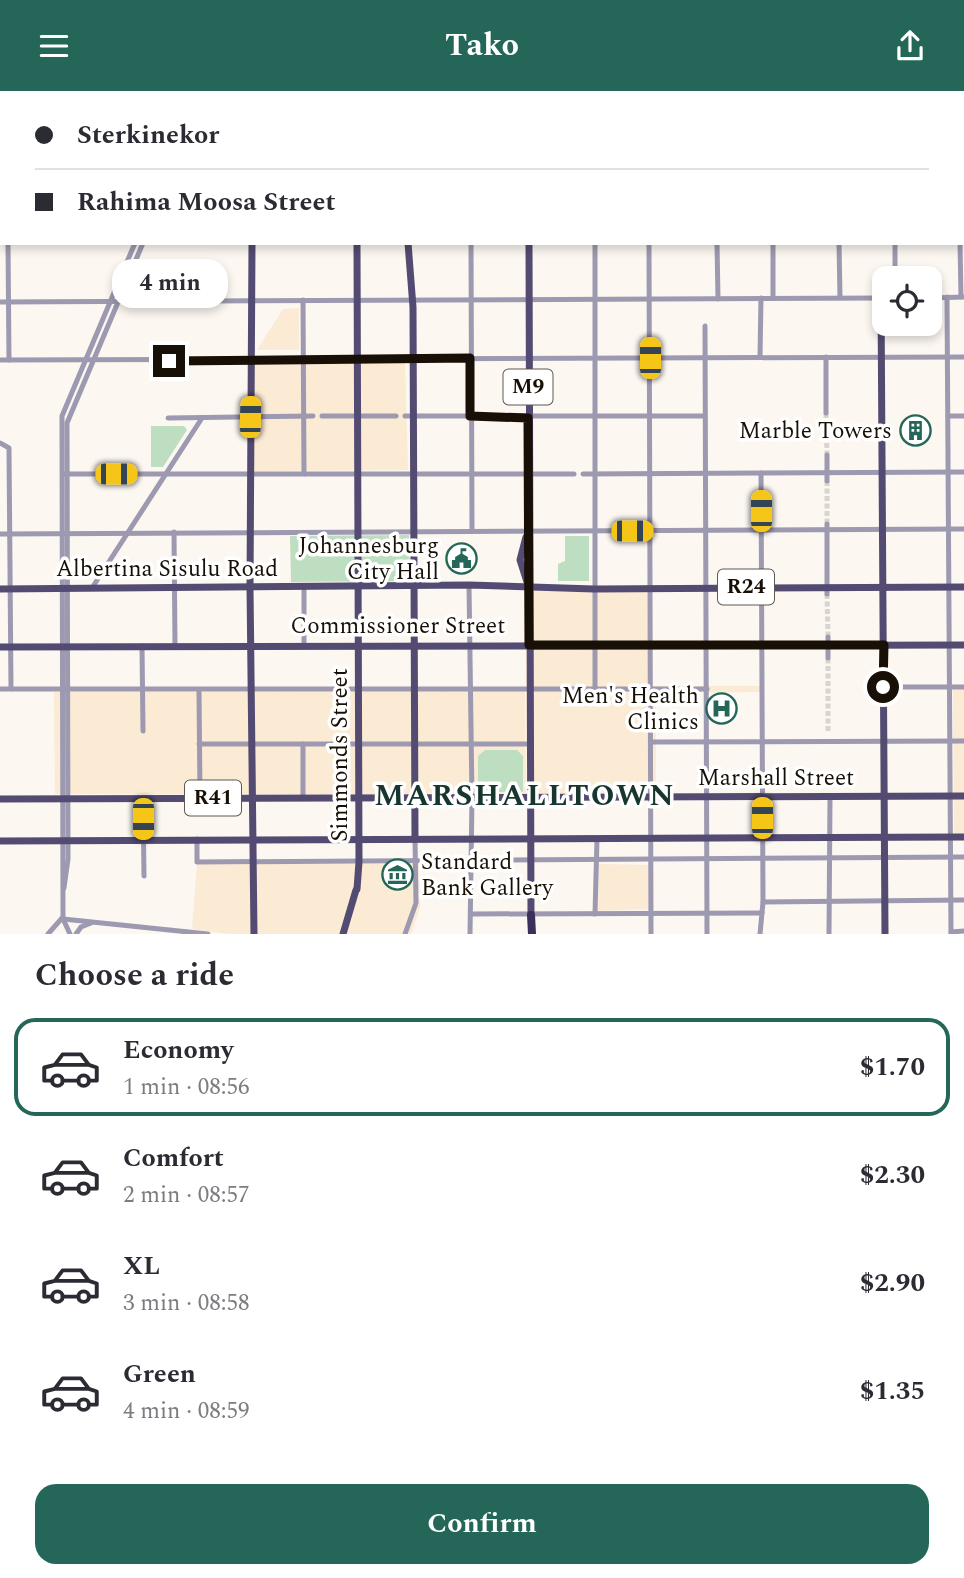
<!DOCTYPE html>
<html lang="en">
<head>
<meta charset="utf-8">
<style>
	:root { --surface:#fff; --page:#f7f7f7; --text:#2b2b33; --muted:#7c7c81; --line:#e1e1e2; --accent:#246758 }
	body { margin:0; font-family:Spectral,serif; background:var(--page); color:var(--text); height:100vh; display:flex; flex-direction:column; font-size:26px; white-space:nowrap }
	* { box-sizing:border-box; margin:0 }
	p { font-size:23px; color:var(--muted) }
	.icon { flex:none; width:38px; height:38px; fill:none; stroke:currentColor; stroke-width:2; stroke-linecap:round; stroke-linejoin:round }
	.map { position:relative; height:843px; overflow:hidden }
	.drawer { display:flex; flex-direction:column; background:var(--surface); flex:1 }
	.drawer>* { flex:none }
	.banner { position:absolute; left:0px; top:0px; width:964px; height:154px; box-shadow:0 4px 10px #0003; display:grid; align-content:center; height:154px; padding:0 35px; background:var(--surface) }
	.tools { position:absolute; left:872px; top:175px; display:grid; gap:14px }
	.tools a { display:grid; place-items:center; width:70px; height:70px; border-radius:14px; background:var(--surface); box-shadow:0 4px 10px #0003; font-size:35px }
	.end { position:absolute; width:32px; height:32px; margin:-16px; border:9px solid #181006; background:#fff; box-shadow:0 0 0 4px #fff }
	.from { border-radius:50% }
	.bubble { position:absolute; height:49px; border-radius:21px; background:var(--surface); box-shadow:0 4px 10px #0003; font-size:23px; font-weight:700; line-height:49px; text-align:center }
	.car { position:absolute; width:21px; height:42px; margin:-21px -10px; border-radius:9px; box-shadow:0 0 5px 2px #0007; background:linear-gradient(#f5c518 24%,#345 0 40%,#f5c518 0 76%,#345 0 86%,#f5c518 0) }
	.banner b { display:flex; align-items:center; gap:24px; height:66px; font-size:26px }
	.banner b+b { border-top:2px solid var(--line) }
	.banner i { width:18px; height:18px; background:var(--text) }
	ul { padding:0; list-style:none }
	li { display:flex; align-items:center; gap:21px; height:98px; margin:0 14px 10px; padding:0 21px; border:4px solid transparent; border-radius:21px }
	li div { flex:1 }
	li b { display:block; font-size:26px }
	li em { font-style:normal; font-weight:700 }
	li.on { border-color:var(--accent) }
	li>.icon { width:63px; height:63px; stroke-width:1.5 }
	h2 { padding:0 35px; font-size:32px; line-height:84px }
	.primary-button { display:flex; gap:14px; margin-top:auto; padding:14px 35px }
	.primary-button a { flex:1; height:80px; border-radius:21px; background:var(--accent); color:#fff; font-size:28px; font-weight:700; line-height:80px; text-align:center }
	header { display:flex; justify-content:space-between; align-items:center; height:91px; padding:0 35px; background:var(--accent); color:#fff; font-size:32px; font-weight:700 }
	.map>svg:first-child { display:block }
	.built { fill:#fbead4 }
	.green { fill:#bedec1 }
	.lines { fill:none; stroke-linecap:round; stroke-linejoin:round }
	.minor-tunnel { stroke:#dad4ce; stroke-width:5; stroke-dasharray:5 2.5; stroke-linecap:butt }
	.minor { stroke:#9d99b0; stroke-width:5 }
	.major { stroke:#544b72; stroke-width:7 }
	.highway { stroke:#3b305c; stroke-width:8 }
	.rail { stroke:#6a635a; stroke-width:2; stroke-dasharray:14 7; stroke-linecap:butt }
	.route { stroke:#181006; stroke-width:9 }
	.labels { text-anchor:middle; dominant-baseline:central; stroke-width:7; stroke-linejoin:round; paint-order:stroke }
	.shield { fill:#fff; stroke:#5d5851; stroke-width:2 }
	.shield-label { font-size:21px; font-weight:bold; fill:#181006 }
	.poi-label { font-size:23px; fill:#181006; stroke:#fff; text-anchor:end }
	.street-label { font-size:23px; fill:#181006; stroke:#fff }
	.district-label { font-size:30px; font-weight:bold; letter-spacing:2px; fill:#17362e; stroke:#fff }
</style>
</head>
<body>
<header><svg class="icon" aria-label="menu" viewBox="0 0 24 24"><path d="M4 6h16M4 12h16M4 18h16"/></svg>Tako<svg class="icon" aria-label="share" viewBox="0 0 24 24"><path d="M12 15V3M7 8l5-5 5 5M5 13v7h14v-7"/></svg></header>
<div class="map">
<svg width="964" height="843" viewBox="0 0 964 843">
	<rect width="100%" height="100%" fill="#fcf7f1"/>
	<g class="built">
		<polygon points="299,217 299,259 257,259 283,218"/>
		<polygon points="253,271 405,272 408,379 253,380"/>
		<polygon points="647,496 649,595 763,595 763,601 656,602 656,703 527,704 525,497"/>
		<polygon points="953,598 964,598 964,745 954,745"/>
		<polygon points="525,600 526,704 55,703 54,601"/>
		<polygon points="197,773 419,773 420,817 411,843 228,843 192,838"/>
		<polygon points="599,773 649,774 649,818 598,820"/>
	</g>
	<g class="green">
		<polygon points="151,335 184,335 187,339 163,376 151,376"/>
		<polygon points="409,444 410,490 291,491 290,445"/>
		<polygon points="565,445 589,445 589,490 558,490 558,473 565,470"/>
		<polygon points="485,659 517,659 523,665 523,701 478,701 478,665"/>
	</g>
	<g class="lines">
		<g class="minor-tunnel">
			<polyline points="826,322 827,364"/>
			<polyline points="827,390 827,433"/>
			<polyline points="827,503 828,546"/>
			<polyline points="828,640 828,567"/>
		</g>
		<g class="minor">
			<polyline points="120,0 122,2"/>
			<polyline points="132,0 133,2"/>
			<polyline points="294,0 294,2"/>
			<polyline points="884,0 885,2"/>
			<polyline points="773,2 773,0"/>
			<polyline points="962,37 964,37"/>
			<polyline points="0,51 2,51"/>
			<polyline points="0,129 2,129"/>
			<polyline points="8,152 9,269"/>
			<polyline points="471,152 472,440"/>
			<polyline points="649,152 651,843"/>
			<polyline points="717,152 718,208"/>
			<polyline points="773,152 773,207"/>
			<polyline points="839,152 840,207"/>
			<polyline points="895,152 895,187"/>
			<polyline points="960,152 961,206"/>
			<polyline points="947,206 951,843"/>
			<polyline points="929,207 964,206"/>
			<polyline points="303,209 304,383"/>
			<polyline points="0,211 884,207"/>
			<polyline points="705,235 707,843"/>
			<polyline points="760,266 761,207"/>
			<polyline points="826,266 826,322"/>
			<polyline points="0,269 964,266"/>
			<polyline points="322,325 396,325"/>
			<polyline points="405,325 705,325"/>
			<polyline points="948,325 964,325"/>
			<polyline points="168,327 313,325"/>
			<polyline points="0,352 9,357 11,598"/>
			<polyline points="827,364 827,390"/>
			<polyline points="65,383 574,383"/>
			<polyline points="583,383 964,381"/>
			<polyline points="827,433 827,503"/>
			<polyline points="174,441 175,554"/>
			<polyline points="0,443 964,438"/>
			<polyline points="469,494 472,707 470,843"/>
			<polyline points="304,496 304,555"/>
			<polyline points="92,497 202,327"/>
			<polyline points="828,546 828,567"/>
			<polyline points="142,555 143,640"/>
			<polyline points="883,596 964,596"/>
			<polyline points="0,598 707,598"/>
			<polyline points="595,598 595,152"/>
			<polyline points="199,599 200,707"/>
			<polyline points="651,651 964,650"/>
			<polyline points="199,653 529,653"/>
			<polyline points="303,706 303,653"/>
			<polyline points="143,707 144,785"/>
			<polyline points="197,748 197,771 964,766"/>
			<polyline points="64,797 68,768 67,332 143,152"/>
			<polyline points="763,811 964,809"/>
			<polyline points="472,823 762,822"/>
			<polyline points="595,823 597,748"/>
			<polyline points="63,828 208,843"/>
			<polyline points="64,830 70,843"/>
			<polyline points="951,841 964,840"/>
			<polyline points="48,843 63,826 62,325 135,152"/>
			<polyline points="76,843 81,836 91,832"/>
			<polyline points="405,843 416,812 415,748"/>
			<polyline points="760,843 763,811 761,382"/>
			<polyline points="829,843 830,706"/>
		</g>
		<g class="major">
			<polyline points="284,0 284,2"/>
			<polyline points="410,0 410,2"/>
			<polyline points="528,2 528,0"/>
			<polyline points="252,152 250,496 254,843"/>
			<polyline points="408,152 413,216 415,748"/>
			<polyline points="529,152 531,824"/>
			<polyline points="881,207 885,843"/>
			<polyline points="526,446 520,469 527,491"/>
			<polyline points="0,498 469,494 594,498 964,496"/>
			<polyline points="0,556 964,554"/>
			<polyline points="0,708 964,705"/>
			<polyline points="0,750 964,746"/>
			<polyline points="357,798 359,771 357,152"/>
			<polyline points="343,843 356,799"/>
		</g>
		<polyline class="highway" points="531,824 532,843"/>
		<g class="rail">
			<polyline points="460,0 463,2"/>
			<polyline points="475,0 482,2"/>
			<polyline points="962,13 964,13"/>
		</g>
	</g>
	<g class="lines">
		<polyline class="route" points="169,270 470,267 470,325 528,327 529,554 884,554 883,596"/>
	</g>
	<defs>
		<symbol id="building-ring" viewBox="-11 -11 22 22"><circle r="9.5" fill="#fff" stroke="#246758" stroke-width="1.5"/><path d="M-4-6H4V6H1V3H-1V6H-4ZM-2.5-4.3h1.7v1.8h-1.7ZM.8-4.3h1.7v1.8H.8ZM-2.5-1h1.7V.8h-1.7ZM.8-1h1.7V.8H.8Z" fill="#246758"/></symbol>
		<symbol id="civic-ring" viewBox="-11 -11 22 22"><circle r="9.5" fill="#fff" stroke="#246758" stroke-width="1.5"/><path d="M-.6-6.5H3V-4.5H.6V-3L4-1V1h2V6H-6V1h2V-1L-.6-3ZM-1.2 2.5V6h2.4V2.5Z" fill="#246758"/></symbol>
		<symbol id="hospital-ring" viewBox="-11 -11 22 22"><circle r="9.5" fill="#fff" stroke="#246758" stroke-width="1.5"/><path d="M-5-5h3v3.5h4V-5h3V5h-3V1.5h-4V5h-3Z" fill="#246758"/></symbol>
		<symbol id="museum-ring" viewBox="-11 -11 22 22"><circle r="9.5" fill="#fff" stroke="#246758" stroke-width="1.5"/><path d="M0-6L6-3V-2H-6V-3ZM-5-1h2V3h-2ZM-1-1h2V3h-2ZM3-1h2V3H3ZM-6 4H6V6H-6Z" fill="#246758"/></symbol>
	</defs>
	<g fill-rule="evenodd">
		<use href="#building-ring" x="898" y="322" width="35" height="35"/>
		<use href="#civic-ring" x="444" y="450" width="35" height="35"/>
		<use href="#hospital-ring" x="704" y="600" width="35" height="35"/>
		<use href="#museum-ring" x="380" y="766" width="35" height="35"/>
	</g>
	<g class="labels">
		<g class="shield">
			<rect x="503.5" y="278.5" width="49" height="35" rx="5"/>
			<rect x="718" y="478.5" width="56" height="35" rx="5"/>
			<rect x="185" y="689.5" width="56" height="35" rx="5"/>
		</g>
		<g class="shield-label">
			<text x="528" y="296">M9</text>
			<text x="746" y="496">R24</text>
			<text x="213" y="707">R41</text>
		</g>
		<g class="poi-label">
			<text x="892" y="340">Marble Towers</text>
			<text x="439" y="455">Johannesburg<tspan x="439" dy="26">City Hall</tspan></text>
			<text x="699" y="605">Men's Health<tspan x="699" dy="26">Clinics</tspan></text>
			<text x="421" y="771" text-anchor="start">Standard<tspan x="421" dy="26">Bank Gallery</tspan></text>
		</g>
		<g class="street-label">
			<text x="167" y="478">Albertina Sisulu Road</text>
			<text x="398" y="535">Commissioner Street</text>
			<text transform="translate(340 664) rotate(-90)">Simmonds Street</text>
			<text x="776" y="687">Marshall Street</text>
		</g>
		<g class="district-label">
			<text x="525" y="705">MARSHALLTOWN</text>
		</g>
	</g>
</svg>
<div class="tools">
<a><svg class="icon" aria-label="locate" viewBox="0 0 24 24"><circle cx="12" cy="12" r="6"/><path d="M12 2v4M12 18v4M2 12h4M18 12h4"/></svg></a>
</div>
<i class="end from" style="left:883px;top:596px"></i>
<i class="end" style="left:169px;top:270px"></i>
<div class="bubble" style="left:112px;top:168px;width:116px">4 min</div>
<i class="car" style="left:650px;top:267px;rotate:0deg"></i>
<i class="car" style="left:250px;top:326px;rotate:1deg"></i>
<i class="car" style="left:116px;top:383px;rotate:90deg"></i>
<i class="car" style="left:761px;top:420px;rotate:0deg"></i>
<i class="car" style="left:632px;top:440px;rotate:90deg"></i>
<i class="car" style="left:762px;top:727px;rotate:0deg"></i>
<i class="car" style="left:143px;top:728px;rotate:180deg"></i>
<div class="banner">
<b><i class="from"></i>Sterkinekor</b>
<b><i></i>Rahima Moosa Street</b>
</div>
</div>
<section class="drawer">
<h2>Choose a ride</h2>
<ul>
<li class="on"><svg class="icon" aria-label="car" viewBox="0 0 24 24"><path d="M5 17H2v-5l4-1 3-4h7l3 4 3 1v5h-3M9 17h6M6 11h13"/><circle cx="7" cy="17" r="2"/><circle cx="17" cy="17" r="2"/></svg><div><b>Economy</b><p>1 min · 08:56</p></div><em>$1.70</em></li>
<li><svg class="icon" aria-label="car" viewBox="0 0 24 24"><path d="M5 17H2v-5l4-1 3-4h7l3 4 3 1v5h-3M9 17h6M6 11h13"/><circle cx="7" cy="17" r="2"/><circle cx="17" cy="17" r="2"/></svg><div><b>Comfort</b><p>2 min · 08:57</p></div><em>$2.30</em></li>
<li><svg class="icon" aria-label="car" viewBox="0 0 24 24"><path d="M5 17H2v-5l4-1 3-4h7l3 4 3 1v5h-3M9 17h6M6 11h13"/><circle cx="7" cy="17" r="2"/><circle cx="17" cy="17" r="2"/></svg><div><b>XL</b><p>3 min · 08:58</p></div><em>$2.90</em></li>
<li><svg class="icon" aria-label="car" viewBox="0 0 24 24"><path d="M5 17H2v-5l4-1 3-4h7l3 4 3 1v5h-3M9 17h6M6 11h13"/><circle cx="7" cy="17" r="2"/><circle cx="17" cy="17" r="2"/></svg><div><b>Green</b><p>4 min · 08:59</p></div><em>$1.35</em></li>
</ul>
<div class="primary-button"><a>Confirm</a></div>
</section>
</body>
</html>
